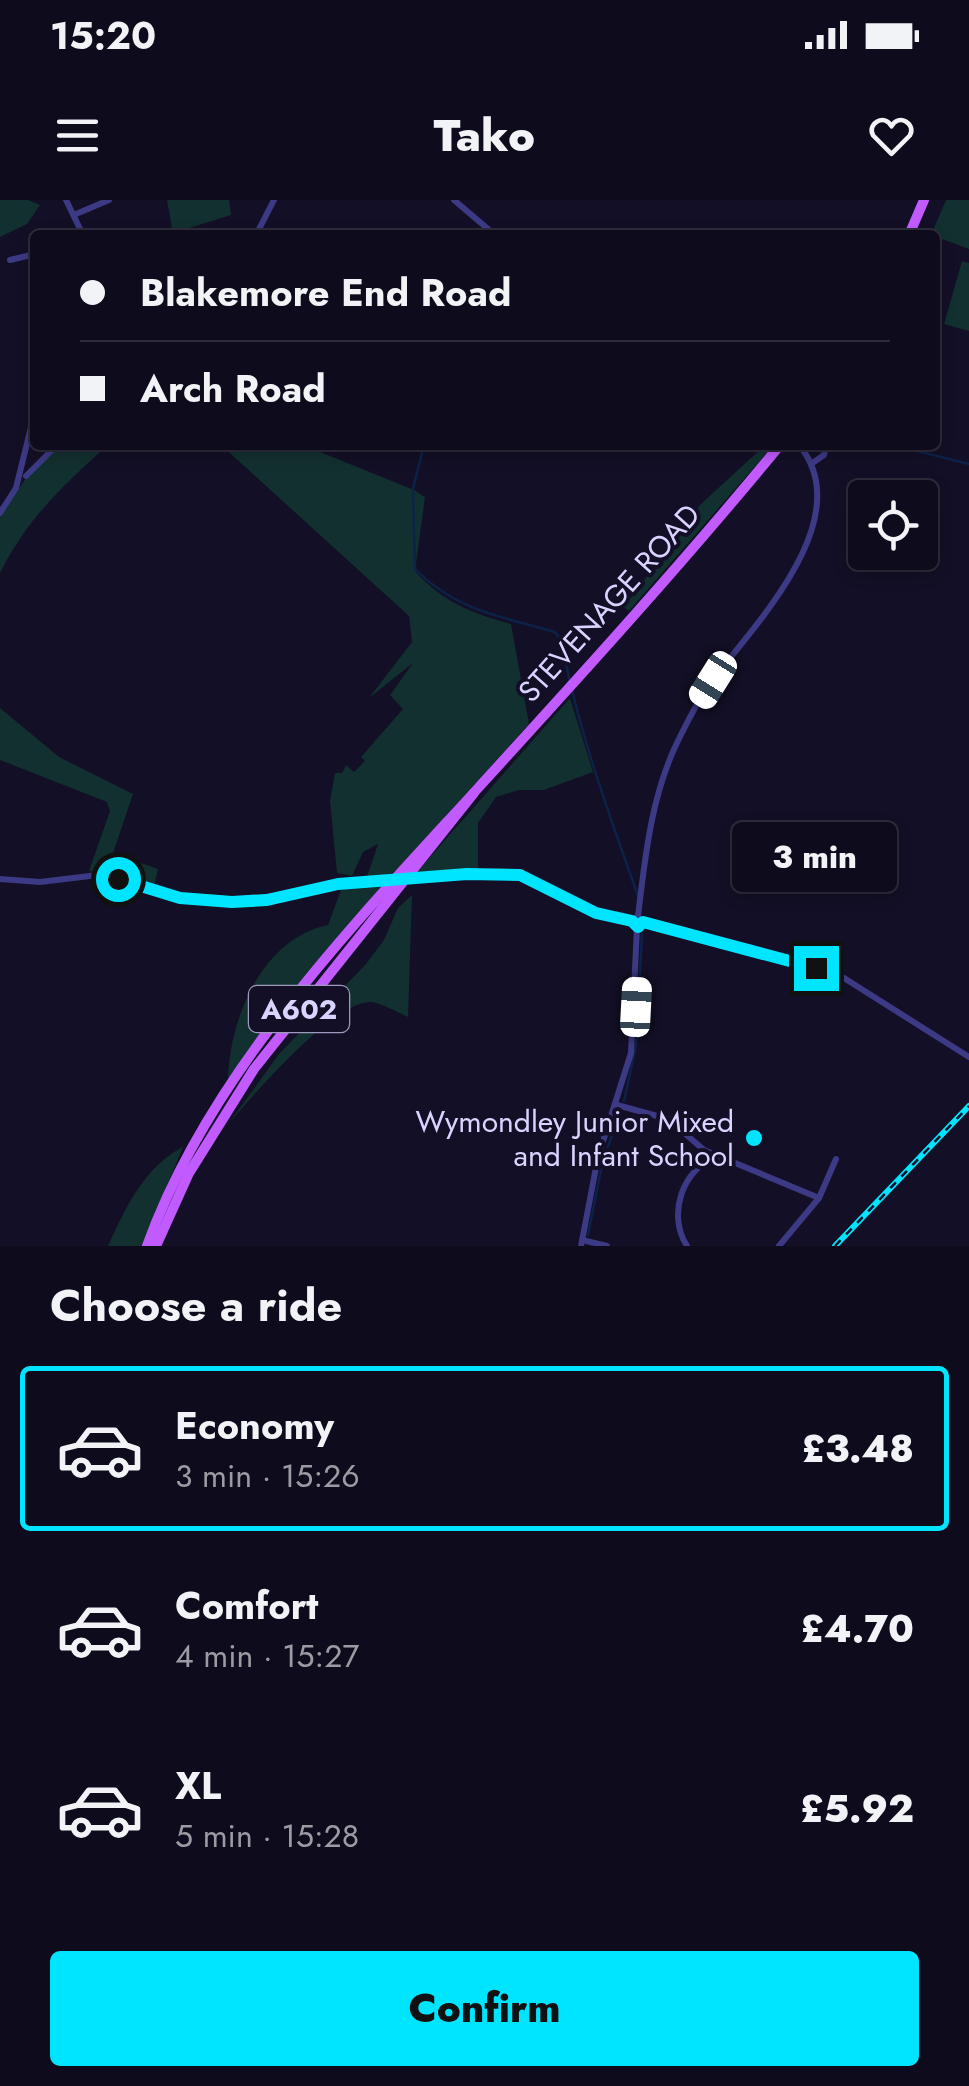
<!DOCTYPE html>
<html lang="en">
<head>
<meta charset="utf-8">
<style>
	:root { --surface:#0e0b1c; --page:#171425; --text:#f1f3f6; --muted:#9b9ba3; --line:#2e2b3b; --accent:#00e5ff }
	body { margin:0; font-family:Jost,sans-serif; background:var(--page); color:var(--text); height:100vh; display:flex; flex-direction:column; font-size:38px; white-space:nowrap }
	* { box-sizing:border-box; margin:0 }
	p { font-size:32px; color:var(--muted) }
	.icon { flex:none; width:55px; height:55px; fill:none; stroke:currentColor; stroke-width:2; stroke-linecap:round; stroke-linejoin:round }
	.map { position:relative; height:1046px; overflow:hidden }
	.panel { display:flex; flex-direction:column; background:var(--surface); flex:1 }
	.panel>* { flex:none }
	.top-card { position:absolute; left:30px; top:30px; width:910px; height:220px; border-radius:10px; box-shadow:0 5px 15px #0003,0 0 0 2px var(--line); display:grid; align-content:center; height:220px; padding:0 50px; background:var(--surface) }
	.tools { position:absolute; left:848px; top:280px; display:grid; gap:20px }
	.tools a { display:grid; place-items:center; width:90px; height:90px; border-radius:10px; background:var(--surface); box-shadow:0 5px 15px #0003,0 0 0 2px var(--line); font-size:50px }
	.end { position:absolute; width:45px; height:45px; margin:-22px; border:12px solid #00e5ff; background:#111; box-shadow:0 0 0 5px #111 }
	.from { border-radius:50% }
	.bubble { position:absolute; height:70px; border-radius:10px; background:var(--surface); box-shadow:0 5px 15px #0003,0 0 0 2px var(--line); font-size:32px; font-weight:800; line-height:70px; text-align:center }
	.car { position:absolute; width:30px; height:60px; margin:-30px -15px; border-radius:12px; box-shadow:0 0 8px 2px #0007; background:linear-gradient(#fff 24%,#345 0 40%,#fff 0 76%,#345 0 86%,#fff 0) }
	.top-card b { display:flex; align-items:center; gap:35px; height:95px; font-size:38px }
	.top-card b+b { border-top:2px solid var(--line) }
	.top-card i { width:25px; height:25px; background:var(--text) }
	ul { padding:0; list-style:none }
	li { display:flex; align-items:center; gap:30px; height:165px; margin:0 20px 15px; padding:0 30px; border:5px solid transparent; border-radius:10px }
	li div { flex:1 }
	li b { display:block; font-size:38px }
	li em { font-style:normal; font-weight:800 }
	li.current { border-color:var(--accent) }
	li>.icon { width:90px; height:90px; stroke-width:1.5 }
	h2 { padding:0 50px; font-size:45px; line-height:120px }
	.cta { display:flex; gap:20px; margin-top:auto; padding:20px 50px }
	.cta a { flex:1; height:115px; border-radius:10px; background:var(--accent); color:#111; font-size:40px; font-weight:800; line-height:115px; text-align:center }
	.status { display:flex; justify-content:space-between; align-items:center; height:70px; padding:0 50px; background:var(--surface); direction:ltr }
	.status svg { height:28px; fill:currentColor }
	header { display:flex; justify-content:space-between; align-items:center; height:130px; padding:0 50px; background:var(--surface); font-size:45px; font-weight:800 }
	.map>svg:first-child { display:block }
	.green { fill:#12302f }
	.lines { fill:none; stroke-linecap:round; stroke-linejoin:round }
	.stream { stroke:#0c2248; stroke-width:2.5 }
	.minor { stroke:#3d3a85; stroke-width:6 }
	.major { stroke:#c25bff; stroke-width:10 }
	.rail-casing { stroke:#00e5ff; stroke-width:6 }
	.rail { stroke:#130f26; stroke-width:2.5; stroke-dasharray:8; stroke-linecap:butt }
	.minor-bridge { stroke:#3d3a85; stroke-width:6 }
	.route { stroke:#00e5ff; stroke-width:12 }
	.poi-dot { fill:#00e5ff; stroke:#130f26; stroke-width:4 }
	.labels { text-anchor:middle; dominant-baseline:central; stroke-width:8; stroke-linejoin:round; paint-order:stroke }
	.shield { fill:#130f26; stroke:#9e99be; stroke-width:2.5 }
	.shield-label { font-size:28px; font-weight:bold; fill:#d9d4ff }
	.street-label { font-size:30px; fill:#d9d4ff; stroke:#130f26 }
	.poi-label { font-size:30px; fill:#d9d4ff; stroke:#130f26; text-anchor:end }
</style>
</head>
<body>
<div class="status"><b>15:20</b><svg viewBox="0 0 49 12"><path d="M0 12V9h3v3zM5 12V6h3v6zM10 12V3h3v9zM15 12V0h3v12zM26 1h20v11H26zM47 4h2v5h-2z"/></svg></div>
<header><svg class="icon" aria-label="menu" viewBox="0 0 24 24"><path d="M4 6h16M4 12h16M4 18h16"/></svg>Tako<svg class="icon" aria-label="heart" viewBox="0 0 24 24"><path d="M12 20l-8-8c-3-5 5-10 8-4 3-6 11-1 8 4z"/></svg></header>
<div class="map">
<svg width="969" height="1046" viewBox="0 0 969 1046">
	<rect width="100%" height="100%" fill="#130f26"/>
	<g class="green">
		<polygon points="0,0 28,0 40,5 27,24 0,37"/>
		<polygon points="167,0 229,0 231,15 173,33"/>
		<polygon points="946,0 969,0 969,49 931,35"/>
		<polygon points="962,61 969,63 969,131 944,124"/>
		<path d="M59,245h49c-44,39 -82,75 -108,128v-56l26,-39z"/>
		<path d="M221,245h82l111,45 11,7 -10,74c28,31 56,42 96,53l18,100 -135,149 -27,4 11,-33 -15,8 -11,24 -15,-3 -7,-72 5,-28h7l4,-8 8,7 11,-11 -4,-4 42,-48 -13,-14 23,-32 -44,35 43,-56 -3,-26z"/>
		<polygon points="765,245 770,249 629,411 609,396 608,389 631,398 700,305"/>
		<polygon points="570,498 593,572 544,590 519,590 496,597 478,623 478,671 416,673"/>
		<polygon points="0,508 59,557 133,594 113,653 158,669 154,686 89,671 110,611 107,602 0,560"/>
		<path d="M356,686h27l-155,195c1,-61 33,-142 100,-156l13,-35z"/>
		<path d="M412,695l-4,122c-11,-5 -25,-13 -36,-15 -37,-3 -119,94 -143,121l50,-69 87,-90 18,-24 14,-32z"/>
		<path d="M183,947l-41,99h-34c17,-38 37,-80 75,-99z"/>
	</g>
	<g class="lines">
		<g class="stream">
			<path d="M424,245l-11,44 2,80c40,41 87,48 140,63l6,8 9,42"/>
			<polyline points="677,245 695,245"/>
			<polyline points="893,245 969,264"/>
			<path d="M572,490c17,70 42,138 66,206"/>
			<polyline points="624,901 636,846 642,734"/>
			<polyline points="588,1035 603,960 622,908"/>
		</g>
		<g class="minor">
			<polyline points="66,0 83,35"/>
			<polyline points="454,0 495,35"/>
			<polyline points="76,14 109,0"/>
			<polyline points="256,35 274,0"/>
			<polyline points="10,60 35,54"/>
			<polyline points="811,264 824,255 826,245"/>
			<polyline points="26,276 57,245"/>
			<polyline points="0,313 16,288 35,211"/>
			<polyline points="417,678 520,675 596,713 632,721"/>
			<polyline points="0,679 40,682 98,675 179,698 232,702 377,680"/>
			<polyline points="643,722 844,778 969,857"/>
			<polyline points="617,905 668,919 704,950 819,998"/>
			<polyline points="582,1040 607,1046"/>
			<path d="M581,1046l17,-89 33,-104 6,-126 -5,-6 6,-5c7,-58 13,-118 38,-171 11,-23 23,-47 38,-67 42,-54 145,-161 85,-233"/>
			<path d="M687,1046c-20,-31 -5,-77 30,-90"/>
			<polyline points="779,1046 819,998 836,959"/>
		</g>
		<g class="major">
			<polyline points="909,35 924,0"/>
			<path d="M147,1046c62,-174 210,-325 332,-459 102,-112 205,-225 301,-342"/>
			<polyline points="156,1046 189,973 254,869 474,593"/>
		</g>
		<defs>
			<polyline id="rail" points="835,1046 969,906"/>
		</defs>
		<use href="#rail" class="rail-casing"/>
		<use href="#rail" class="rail"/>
		<polyline class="minor-bridge" points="377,680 417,678"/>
	</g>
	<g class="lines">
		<polyline class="route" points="118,679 180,698 232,702 267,700 338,684 467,674 520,675 596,713 632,721 638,727 643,722 816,768"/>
	</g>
	<circle class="poi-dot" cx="754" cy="938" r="10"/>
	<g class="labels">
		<rect class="shield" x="249" y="786" width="100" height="46" rx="8"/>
		<g class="shield-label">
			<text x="299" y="809">A602</text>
		</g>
		<g class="street-label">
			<text transform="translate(609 403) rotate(-48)">STEVENAGE ROAD</text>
		</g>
		<g class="poi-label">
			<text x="734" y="921">Wymondley Junior Mixed<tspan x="734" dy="34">and Infant School</tspan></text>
		</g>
	</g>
</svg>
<div class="tools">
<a><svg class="icon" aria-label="locate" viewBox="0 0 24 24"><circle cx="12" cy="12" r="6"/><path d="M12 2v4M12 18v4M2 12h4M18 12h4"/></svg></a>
</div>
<i class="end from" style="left:118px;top:679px"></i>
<i class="end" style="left:816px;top:768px"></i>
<div class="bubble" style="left:732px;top:622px;width:165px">3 min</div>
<i class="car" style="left:713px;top:480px;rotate:212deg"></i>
<i class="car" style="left:636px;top:807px;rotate:3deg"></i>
<div class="top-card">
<b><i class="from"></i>Blakemore End Road</b>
<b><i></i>Arch Road</b>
</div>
</div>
<section class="panel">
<h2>Choose a ride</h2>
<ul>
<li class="current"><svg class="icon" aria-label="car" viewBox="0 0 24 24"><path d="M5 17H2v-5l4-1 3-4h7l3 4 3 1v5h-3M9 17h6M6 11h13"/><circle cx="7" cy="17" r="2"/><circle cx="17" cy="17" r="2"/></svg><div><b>Economy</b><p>3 min · 15:26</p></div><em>£3.48</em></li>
<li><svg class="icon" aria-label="car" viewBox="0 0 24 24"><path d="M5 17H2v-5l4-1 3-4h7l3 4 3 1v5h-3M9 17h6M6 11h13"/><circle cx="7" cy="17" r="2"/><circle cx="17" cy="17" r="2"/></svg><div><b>Comfort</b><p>4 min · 15:27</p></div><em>£4.70</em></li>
<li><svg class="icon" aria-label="car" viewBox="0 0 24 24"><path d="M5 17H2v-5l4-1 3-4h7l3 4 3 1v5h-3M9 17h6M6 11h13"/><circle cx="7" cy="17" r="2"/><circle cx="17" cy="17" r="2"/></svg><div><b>XL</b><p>5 min · 15:28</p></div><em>£5.92</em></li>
</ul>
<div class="cta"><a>Confirm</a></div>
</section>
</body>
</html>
